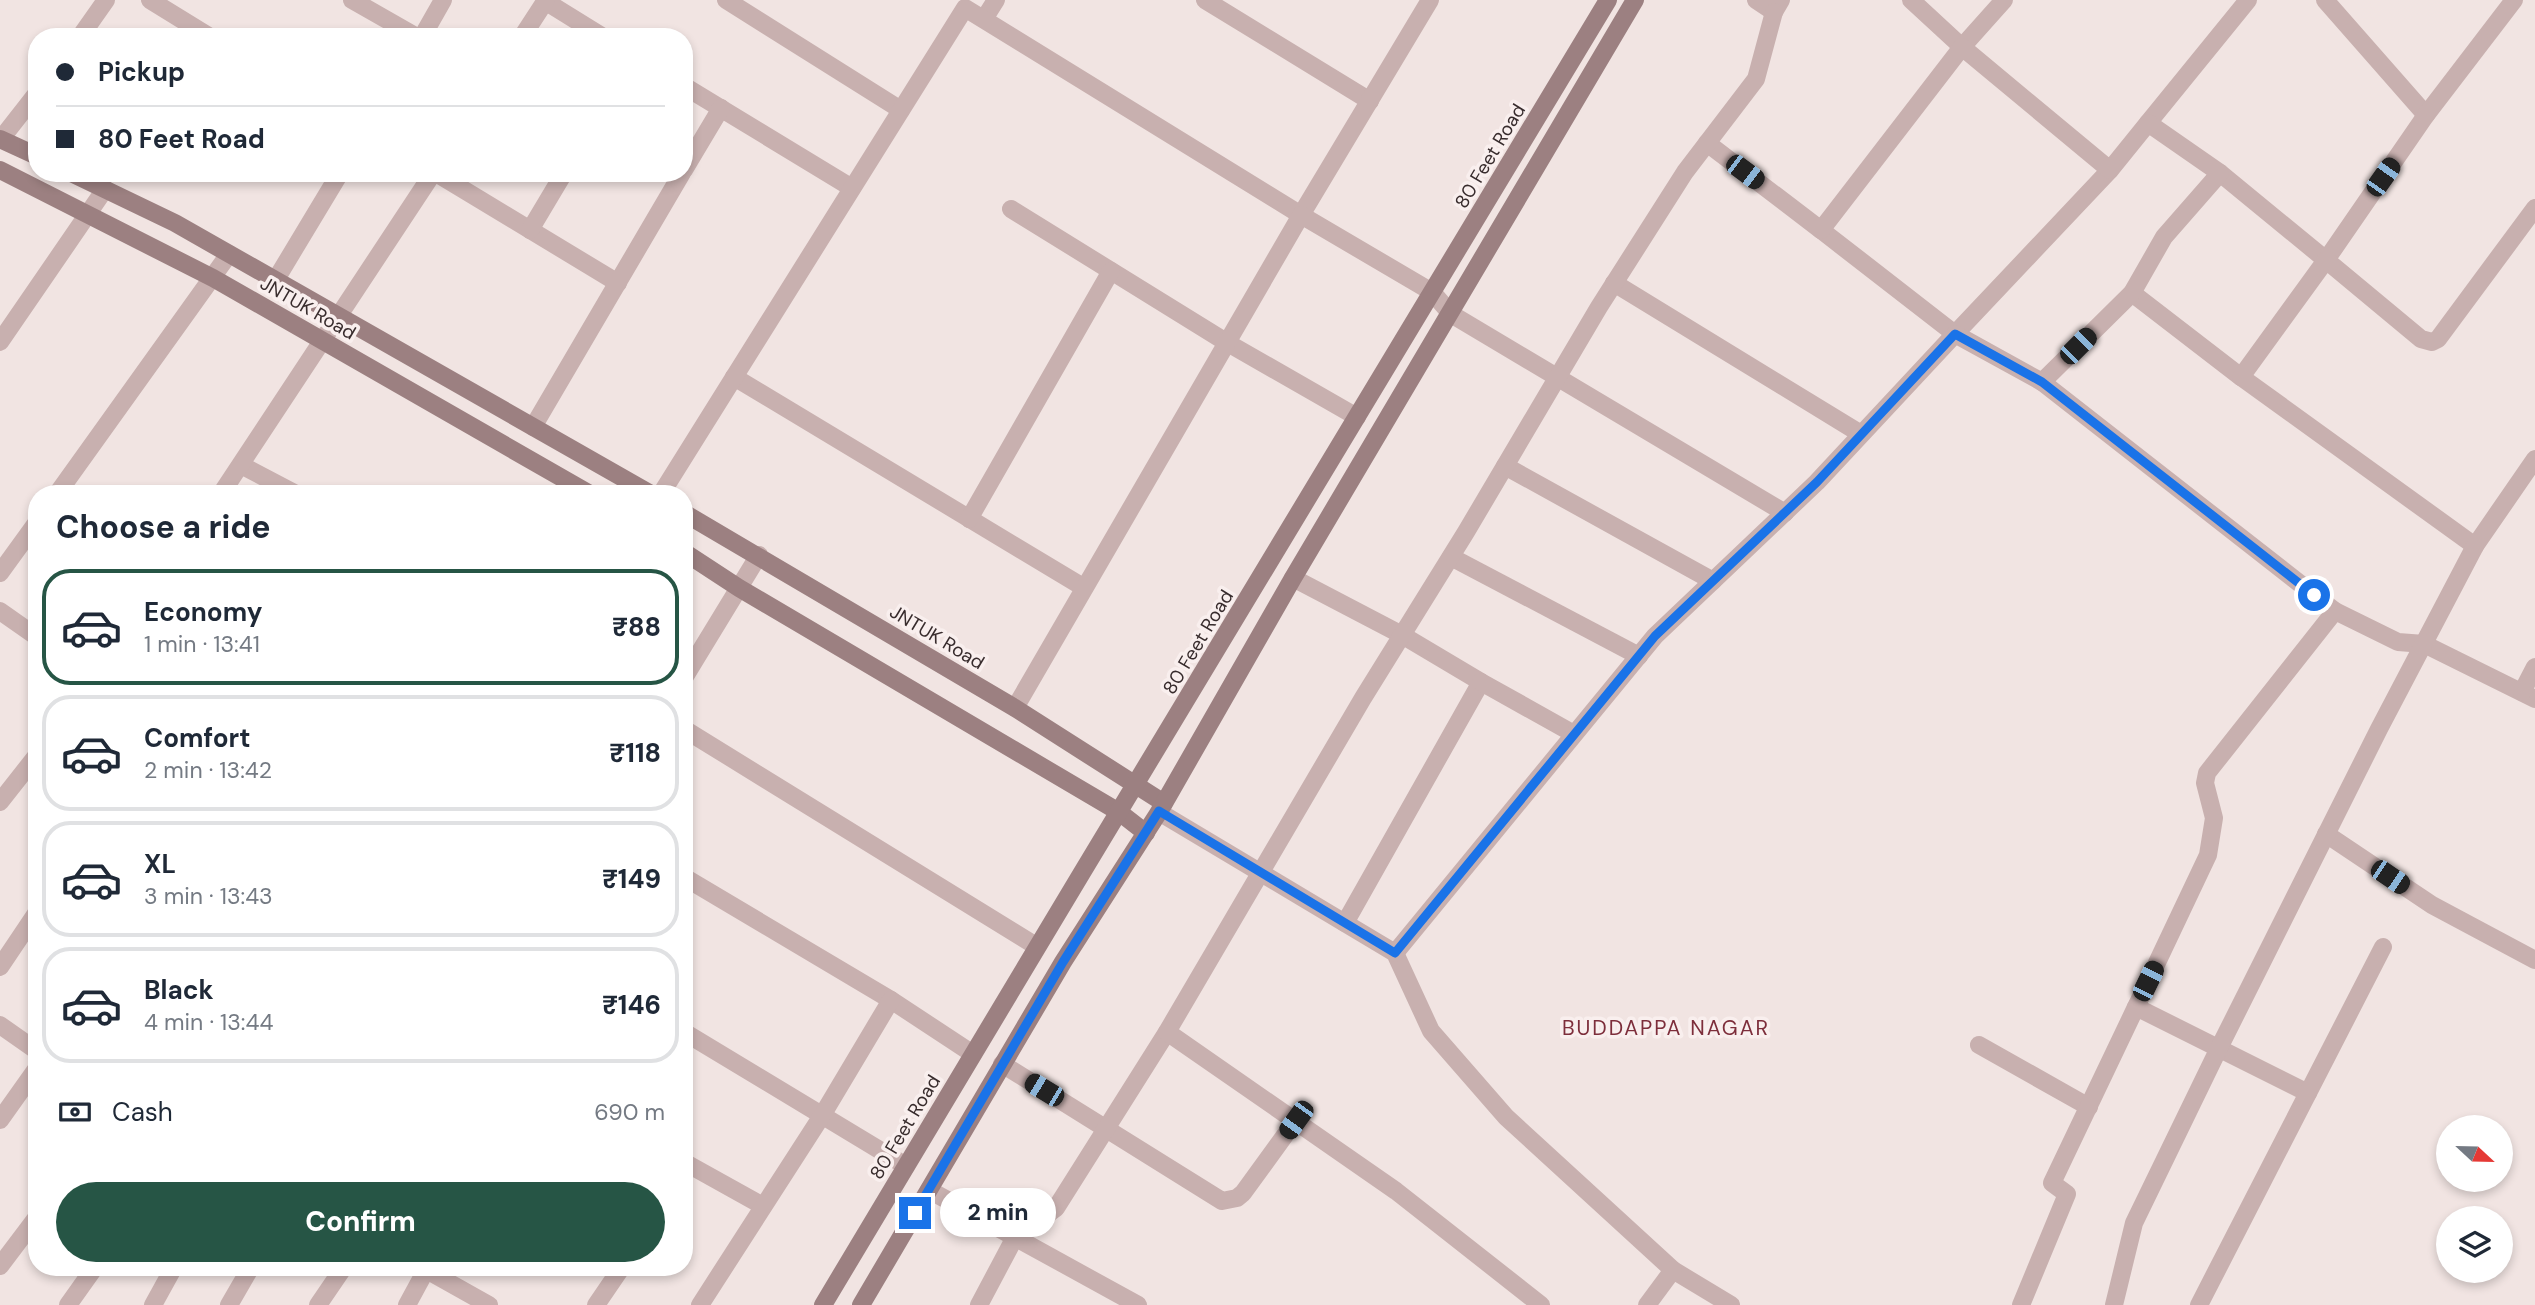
<!DOCTYPE html>
<html lang="en">
<head>
<meta charset="utf-8">
<style>
	:root { --surface:#fff; --page:#f6f6f7; --text:#1f2937; --muted:#747a83; --line:#e0e1e3; --accent:#265545 }
	body { margin:0; font-family:"DM Sans",sans-serif; background:var(--page); color:var(--text); height:100vh; display:flex; flex-direction:column; font-size:26px; white-space:nowrap }
	* { box-sizing:border-box; margin:0 }
	p { font-size:23px; color:var(--muted) }
	.icon { flex:none; width:38px; height:38px; fill:none; stroke:currentColor; stroke-width:2; stroke-linecap:round; stroke-linejoin:round }
	.map { position:relative; flex:1; overflow:hidden }
	.sheet { position:absolute; left:28px; top:485px; width:665px; height:791px; display:flex; flex-direction:column; background:var(--surface); border-radius:28px; box-shadow:0 4px 10px #0003 }
	.sheet>* { flex:none }
	.top-card { position:absolute; left:28px; top:28px; width:665px; height:154px; border-radius:28px; box-shadow:0 4px 10px #0003; display:grid; align-content:center; height:154px; padding:0 28px; background:var(--surface) }
	.needle { width:46px; rotate:112deg }
	.controls { position:absolute; left:2436px; top:1115px; display:grid; gap:14px }
	.controls a { display:grid; place-items:center; width:77px; height:77px; border-radius:50%; background:var(--surface); box-shadow:0 4px 10px #0003; font-size:35px }
	.end { position:absolute; width:32px; height:32px; margin:-16px; border:9px solid #1a73e8; background:#fff; box-shadow:0 0 0 4px #fff }
	.from { border-radius:50% }
	.bubble { position:absolute; height:49px; border-radius:24px; background:var(--surface); box-shadow:0 4px 10px #0003; font-size:23px; font-weight:800; line-height:49px; text-align:center }
	.car { position:absolute; width:21px; height:42px; margin:-21px -10px; border-radius:9px; box-shadow:0 0 5px 2px #0007; background:linear-gradient(#222 24%,#8ab4d8 0 40%,#222 0 76%,#8ab4d8 0 86%,#222 0) }
	.top-card b { display:flex; align-items:center; gap:24px; height:66px; font-size:26px }
	.top-card b+b { border-top:2px solid var(--line) }
	.top-card i { width:18px; height:18px; background:var(--text) }
	ul { padding:0; list-style:none }
	li { display:flex; align-items:center; gap:21px; height:116px; margin:0 14px 10px; padding:0 14px; border:4px solid var(--line); border-radius:28px }
	li div { flex:1 }
	li b { display:block; font-size:26px }
	li em { font-style:normal; font-weight:800 }
	li.current { border-color:var(--accent) }
	li>.icon { width:63px; height:63px; stroke-width:1.5 }
	h2 { padding:0 28px; font-size:32px; line-height:84px }
	.pay { display:flex; align-items:center; gap:18px; height:77px; padding:0 28px; font-size:26px }
	.pay p { margin-inline-start:auto }
	.cta { display:flex; gap:14px; margin-top:auto; padding:14px 28px }
	.cta a { flex:1; height:80px; border-radius:42px; background:var(--accent); color:#fff; font-size:28px; font-weight:800; line-height:80px; text-align:center }
	.map>svg:first-child { display:block }
	.lines { fill:none; stroke-linecap:round; stroke-linejoin:round }
	.street { stroke:#c8b0af; stroke-width:18 }
	.secondary { stroke:#9c8081; stroke-width:18 }
	.route { stroke:#1a73e8; stroke-width:9 }
	.labels { text-anchor:middle; dominant-baseline:central; stroke-width:7; stroke-linejoin:round; paint-order:stroke }
	.street-label { font-size:19px; fill:#382c2d; stroke:#f9efee }
	.neighbourhood-label { font-size:21px; letter-spacing:2px; fill:#7d2e3b; stroke:#f9efee }
</style>
</head>
<body>
<div class="map">
<svg width="2535" height="1305" viewBox="0 0 2535 1305">
	<rect width="100%" height="100%" fill="#f1e4e2"/>
	<g class="lines">
		<g class="street">
			<polyline points="150,0 210,37"/>
			<polyline points="352,0 417,37"/>
			<polyline points="726,0 901,110"/>
			<polyline points="1205,0 1370,101"/>
			<polyline points="1756,0 1774,12 1781,0"/>
			<polyline points="1911,0 1962,47 2004,0"/>
			<polyline points="2325,0 2426,115"/>
			<polyline points="545,1 603,37"/>
			<polyline points="984,19 996,0"/>
			<polyline points="80,37 106,0"/>
			<polyline points="422,37 443,0"/>
			<polyline points="522,37 546,0"/>
			<polyline points="684,86 852,188"/>
			<polyline points="2148,123 2248,0"/>
			<polyline points="1,139 37,93"/>
			<polyline points="684,170 721,108"/>
			<polyline points="436,173 618,283"/>
			<polyline points="2220,173 2326,260 2426,115 2514,0"/>
			<polyline points="1011,209 1226,342 1357,417"/>
			<polyline points="530,230 564,173"/>
			<polyline points="1821,230 1955,334 2110,170"/>
			<polyline points="275,281 340,173"/>
			<polyline points="1614,283 1861,434"/>
			<polyline points="2132,293 2241,377"/>
			<polyline points="0,342 105,189"/>
			<polyline points="734,377 1083,587"/>
			<polyline points="2042,382 2335,611 2398,642 2424,644 2535,699"/>
			<polyline points="533,427 682,173"/>
			<polyline points="241,465 296,494"/>
			<polyline points="1505,466 1713,581"/>
			<polyline points="57,494 229,254"/>
			<polyline points="221,494 433,173"/>
			<polyline points="661,494 965,8 1301,215 1430,0"/>
			<polyline points="969,519 1111,271"/>
			<polyline points="2475,546 2241,377 2326,260 2421,339 2432,342 2438,339 2535,208"/>
			<polyline points="1451,557 1639,656"/>
			<polyline points="0,573 37,522"/>
			<polyline points="1293,578 1402,635 1481,682 1345,923"/>
			<polyline points="0,611 37,637"/>
			<polyline points="684,678 759,555"/>
			<polyline points="1481,682 1574,734"/>
			<polyline points="2522,692 2535,667"/>
			<polyline points="1015,708 1301,215 1432,292 1451,314 1785,513"/>
			<polyline points="684,729 1036,946"/>
			<polyline points="0,802 37,755"/>
			<polyline points="1159,812 1395,953 1431,1031 1506,1117 1673,1270 1731,1305"/>
			<polyline points="2326,834 2432,905 2535,960"/>
			<polyline points="684,877 891,1000 973,1054"/>
			<polyline points="1395,953 1655,636 1817,482 1955,334 2042,382 2132,293 2164,237 2220,173 2148,123 2110,170 1962,47 1821,230 1707,143"/>
			<polyline points="0,967 37,912"/>
			<polyline points="2136,1007 2208,855 2214,818 2205,783 2207,773 2335,611"/>
			<polyline points="0,1025 37,1051"/>
			<polyline points="684,1032 906,1166"/>
			<polyline points="1979,1045 2089,1107"/>
			<polyline points="1002,1064 1222,1201 1237,1198 1243,1193 1296,1120"/>
			<polyline points="0,1120 37,1068"/>
			<polyline points="684,1162 763,1206"/>
			<polyline points="929,1190 1138,1305"/>
			<polyline points="0,1266 37,1217"/>
			<polyline points="421,1267 489,1305"/>
			<polyline points="68,1305 95,1267"/>
			<polyline points="153,1305 174,1267"/>
			<polyline points="229,1305 251,1267"/>
			<polyline points="318,1305 344,1267"/>
			<polyline points="407,1305 426,1270"/>
			<polyline points="596,1305 622,1267"/>
			<polyline points="700,1305 823,1114 891,1000"/>
			<polyline points="979,1305 1014,1239 1056,1208 1167,1032"/>
			<polyline points="1541,1305 1396,1191 1167,1032 1363,698 1466,532 1599,307 1685,172 1756,79 1774,12"/>
			<polyline points="1647,1305 1673,1270"/>
			<polyline points="2021,1305 2067,1194 2052,1183 2136,1007 2308,1093"/>
			<polyline points="2114,1305 2134,1223 2219,1048 2379,729 2475,546 2535,459"/>
			<polyline points="2199,1305 2383,947"/>
		</g>
		<g class="secondary">
			<polyline points="0,139 37,156"/>
			<polyline points="0,170 213,278 590,494"/>
			<polyline points="71,173 175,223 651,494"/>
			<polyline points="684,513 1015,708 1164,803"/>
			<polyline points="684,552 739,588 1119,812 1146,833"/>
			<path d="M823,1305c260,-436 523,-870 785,-1305"/>
			<polyline points="861,1305 1063,962 1159,812 1293,578 1635,0"/>
		</g>
	</g>
	<g class="lines">
		<polyline class="route" points="915,1213 1063,962 1159,811 1395,953 1655,636 1817,482 1955,334 2042,382 2314,595"/>
	</g>
	<g class="labels">
		<g class="street-label">
			<text transform="translate(1490 156) rotate(-59)">80 Feet Road</text>
			<text transform="translate(308 308) rotate(30)">JNTUK Road</text>
			<text transform="translate(937 637) rotate(31)">JNTUK Road</text>
			<text transform="translate(1198 642) rotate(-59)">80 Feet Road</text>
			<text transform="translate(905 1127) rotate(-59)">80 Feet Road</text>
		</g>
		<g class="neighbourhood-label">
			<text x="1666" y="1028">BUDDAPPA NAGAR</text>
		</g>
	</g>
</svg>
<div class="controls">
<a><svg class="needle" viewBox="-14 -14 28 28"><path d="M0-13l5 13h-10z" fill="#e53935"/><path d="M0 13l5-13h-10z" fill="#747a83"/></svg></a>
<a><svg class="icon" aria-label="layers" viewBox="0 0 24 24"><path d="M12 4l9 5-9 5-9-5zM3 14l9 5 9-5"/></svg></a>
</div>
<i class="end from" style="left:2314px;top:595px"></i>
<i class="end" style="left:915px;top:1213px"></i>
<div class="bubble" style="left:940px;top:1188px;width:116px">2 min</div>
<i class="car" style="left:1745px;top:172px;rotate:127deg"></i>
<i class="car" style="left:2383px;top:177px;rotate:35deg"></i>
<i class="car" style="left:2078px;top:346px;rotate:45deg"></i>
<i class="car" style="left:2390px;top:877px;rotate:124deg"></i>
<i class="car" style="left:2148px;top:981px;rotate:26deg"></i>
<i class="car" style="left:1044px;top:1090px;rotate:301deg"></i>
<i class="car" style="left:1296px;top:1120px;rotate:216deg"></i>
<div class="top-card">
<b><i class="from"></i>Pickup</b>
<b><i></i>80 Feet Road</b>
</div>
<section class="sheet">
<h2>Choose a ride</h2>
<ul>
<li class="current"><svg class="icon" aria-label="car" viewBox="0 0 24 24"><path d="M5 17H2v-5l4-1 3-4h7l3 4 3 1v5h-3M9 17h6M6 11h13"/><circle cx="7" cy="17" r="2"/><circle cx="17" cy="17" r="2"/></svg><div><b>Economy</b><p>1 min · 13:41</p></div><em>₹88</em></li>
<li><svg class="icon" aria-label="car" viewBox="0 0 24 24"><path d="M5 17H2v-5l4-1 3-4h7l3 4 3 1v5h-3M9 17h6M6 11h13"/><circle cx="7" cy="17" r="2"/><circle cx="17" cy="17" r="2"/></svg><div><b>Comfort</b><p>2 min · 13:42</p></div><em>₹118</em></li>
<li><svg class="icon" aria-label="car" viewBox="0 0 24 24"><path d="M5 17H2v-5l4-1 3-4h7l3 4 3 1v5h-3M9 17h6M6 11h13"/><circle cx="7" cy="17" r="2"/><circle cx="17" cy="17" r="2"/></svg><div><b>XL</b><p>3 min · 13:43</p></div><em>₹149</em></li>
<li><svg class="icon" aria-label="car" viewBox="0 0 24 24"><path d="M5 17H2v-5l4-1 3-4h7l3 4 3 1v5h-3M9 17h6M6 11h13"/><circle cx="7" cy="17" r="2"/><circle cx="17" cy="17" r="2"/></svg><div><b>Black</b><p>4 min · 13:44</p></div><em>₹146</em></li>
</ul>
<div class="pay"><svg class="icon" aria-label="cash" viewBox="0 0 24 24"><path d="M3 7h18v10H3z"/><circle cx="12" cy="12" r="2"/></svg>Cash<p>690 m</p></div>
<div class="cta"><a>Confirm</a></div>
</section>
</div>
</body>
</html>
